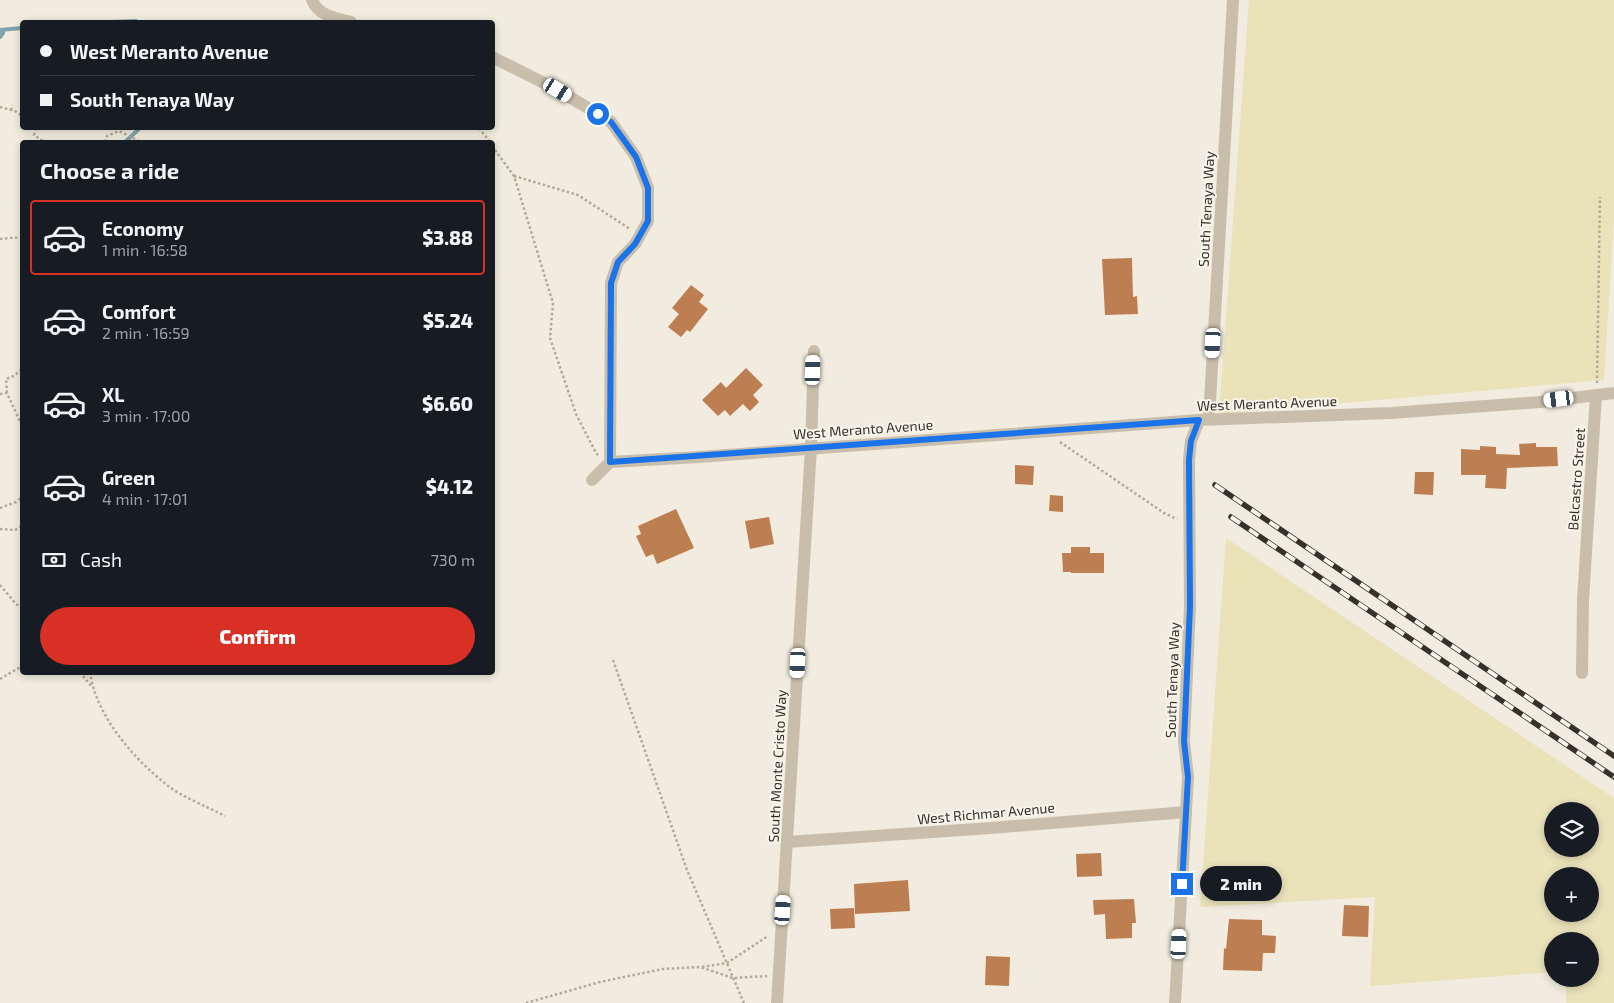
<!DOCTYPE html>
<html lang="en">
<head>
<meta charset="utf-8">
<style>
	:root { --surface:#171b24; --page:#20242c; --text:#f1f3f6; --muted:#9ea1a6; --line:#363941; --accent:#d93025 }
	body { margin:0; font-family:"Exo 2",sans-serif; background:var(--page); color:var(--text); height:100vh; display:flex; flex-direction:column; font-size:19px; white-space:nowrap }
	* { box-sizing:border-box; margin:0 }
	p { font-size:16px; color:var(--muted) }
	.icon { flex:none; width:28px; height:28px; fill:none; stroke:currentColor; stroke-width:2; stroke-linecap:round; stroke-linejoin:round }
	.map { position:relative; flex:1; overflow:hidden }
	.panel { position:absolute; left:20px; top:140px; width:475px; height:535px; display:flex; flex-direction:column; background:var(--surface); border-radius:5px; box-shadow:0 2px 8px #0003 }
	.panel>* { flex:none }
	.hud { position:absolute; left:20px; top:20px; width:475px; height:110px; border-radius:5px; box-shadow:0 2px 8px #0003; display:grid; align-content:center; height:110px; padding:0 20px; background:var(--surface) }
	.controls { position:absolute; left:1544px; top:802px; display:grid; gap:10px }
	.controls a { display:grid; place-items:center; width:55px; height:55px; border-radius:50%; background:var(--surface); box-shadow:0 2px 8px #0003; font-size:25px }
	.end { position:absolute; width:22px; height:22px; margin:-11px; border:6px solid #1a73e8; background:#fff; box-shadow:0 0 0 2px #fff }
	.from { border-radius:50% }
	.bubble { position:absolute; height:35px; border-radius:18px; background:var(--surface); box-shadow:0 2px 8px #0003; font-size:16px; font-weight:800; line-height:35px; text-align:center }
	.car { position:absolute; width:15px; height:30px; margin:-15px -8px; border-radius:6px; box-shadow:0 0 4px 1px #0007; background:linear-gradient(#fff 24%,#345 0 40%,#fff 0 76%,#345 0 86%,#fff 0) }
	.hud b { display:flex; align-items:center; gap:18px; height:48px; font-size:19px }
	.hud b+b { border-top:1px solid var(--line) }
	.hud i { width:12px; height:12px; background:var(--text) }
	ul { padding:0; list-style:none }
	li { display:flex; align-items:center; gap:15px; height:75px; margin:0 10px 8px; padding:0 10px; border:2px solid transparent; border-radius:5px }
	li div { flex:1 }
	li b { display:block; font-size:19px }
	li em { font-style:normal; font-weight:800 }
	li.active { border-color:var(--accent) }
	li>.icon { width:45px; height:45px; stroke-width:1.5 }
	h2 { padding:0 20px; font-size:22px; line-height:60px }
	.pay { display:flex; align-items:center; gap:12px; height:55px; padding:0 20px; font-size:19px }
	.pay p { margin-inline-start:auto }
	.primary-button { display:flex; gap:10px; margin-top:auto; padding:10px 20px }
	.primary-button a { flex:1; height:58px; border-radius:30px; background:var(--accent); color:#fff; font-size:20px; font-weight:800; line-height:58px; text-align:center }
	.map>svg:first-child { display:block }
	.sand { fill:#eae2b9; fill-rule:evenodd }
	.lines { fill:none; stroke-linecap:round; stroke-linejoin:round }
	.stream { stroke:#80a2ac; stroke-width:4 }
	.building { fill:#bd7f51 }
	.path { stroke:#b4a896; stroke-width:2.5; stroke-dasharray:2.5 2.5; stroke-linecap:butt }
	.minor { stroke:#c9beac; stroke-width:12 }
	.rail-casing { stroke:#37312a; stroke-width:5.5 }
	.rail { stroke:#f9f5eb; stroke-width:4; stroke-dasharray:11; stroke-linecap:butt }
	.route { stroke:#1a73e8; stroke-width:6 }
	.labels { text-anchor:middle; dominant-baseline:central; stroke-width:4; stroke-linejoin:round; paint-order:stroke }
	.street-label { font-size:14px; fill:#37312a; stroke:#f9f5eb }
</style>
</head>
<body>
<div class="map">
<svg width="1614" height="1003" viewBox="0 0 1614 1003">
	<rect width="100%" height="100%" fill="#f1ecdf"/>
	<g class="sand">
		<polygon points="1249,0 1614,0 1614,219 1604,380 1219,414"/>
		<path d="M1226,538l388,260v205h-48v-24h24v-38h-38v31l-182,14 5,-89 -175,10zM1552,811h38v38h-38zM1552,876h38v38h-38z"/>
	</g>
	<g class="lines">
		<g class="stream">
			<polyline points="112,22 136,21"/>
			<polyline points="0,30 22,28"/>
			<polyline points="0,37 3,33 0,30"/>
			<polyline points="125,142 140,128"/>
		</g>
	</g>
	<g class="building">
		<polygon points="1132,258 1133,297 1137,296 1138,314 1105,315 1102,259"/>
		<polygon points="691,285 704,295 699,302 708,309 690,332 687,330 681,337 668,327 679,314 672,308"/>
		<polygon points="746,368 763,385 753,395 759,402 750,411 743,404 730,416 725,410 718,416 702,400 721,382 726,388"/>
		<polygon points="1536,443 1536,447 1557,447 1558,466 1507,468 1506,489 1485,488 1486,475 1461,475 1461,449 1480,450 1480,446 1496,447 1496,454 1520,455 1519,444"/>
		<polygon points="1015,465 1034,466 1033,485 1015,484"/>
		<polygon points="1415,472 1434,472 1433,495 1414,494"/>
		<polygon points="1050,495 1063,496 1063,512 1049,511"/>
		<polygon points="676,509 694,548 657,564 653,554 646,557 636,536 641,534 638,526"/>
		<polygon points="769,517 774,544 750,549 745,521"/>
		<polygon points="1071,547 1090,547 1090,553 1104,553 1104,573 1071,573 1071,572 1063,572 1062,553 1071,553"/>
		<polygon points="1101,853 1102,876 1077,877 1076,854"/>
		<polygon points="908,880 910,911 855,914 854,884"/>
		<polygon points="1134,899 1136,923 1132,923 1132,938 1106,939 1105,914 1094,915 1093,900"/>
		<polygon points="1344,905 1369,906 1368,937 1342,936"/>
		<polygon points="854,908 855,928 831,929 830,909"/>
		<polygon points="1229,919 1262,920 1262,935 1276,936 1275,953 1263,953 1262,971 1223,970 1224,948 1226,949"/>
		<polygon points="986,956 1010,957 1009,986 985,985"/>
	</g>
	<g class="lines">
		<g class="path">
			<polyline points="0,107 15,111 22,116"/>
			<polyline points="11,110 13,105"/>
			<polyline points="36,128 34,135 44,142"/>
			<polyline points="479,128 490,142"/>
			<polyline points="105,142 107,136 119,131 141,142"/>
			<polyline points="492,146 514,176 553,303 550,338 576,414 596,453 598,455"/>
			<polyline points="514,176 578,195 630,229"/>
			<polyline points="0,239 22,237"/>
			<polyline points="1597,383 1600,197"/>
			<polyline points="7,393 6,379 14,376 22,369"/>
			<polyline points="0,394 7,393 22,426"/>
			<polyline points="1060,442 1164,513 1177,519"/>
			<polyline points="0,508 16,502 22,497"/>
			<polyline points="0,529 15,530 22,526"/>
			<polyline points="0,585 16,604 22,608"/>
			<polyline points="613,660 687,870 744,1003"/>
			<polyline points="80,672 91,686"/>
			<path d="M90,672c6,44 43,86 77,113 13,11 41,22 58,31"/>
			<polyline points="0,679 22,666"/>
			<polyline points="702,967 727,963 768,936"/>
			<polyline points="526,1003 600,982 663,969 700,967 733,978 767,976"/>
		</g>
		<g class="minor">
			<path d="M312,0c6,16 24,18 39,22"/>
			<polyline points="492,57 558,90 611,122 636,157 648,188 648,221 635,244 618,262 611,283 610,462 699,457 1199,420 1391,413 1540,402 1614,393"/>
			<polyline points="1209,419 1233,0"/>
			<polyline points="592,480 610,462"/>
			<polyline points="1582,673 1583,600 1596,395"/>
			<polyline points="787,842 991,828 1186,812"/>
			<polyline points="777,1003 811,448 814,351"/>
			<polyline points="1175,1003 1188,777 1184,741 1190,606 1189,460 1191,441 1199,420"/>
		</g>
		<defs>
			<g id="rail">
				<polyline points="1215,485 1614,756"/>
				<polyline points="1231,517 1614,777"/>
			</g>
		</defs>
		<use href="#rail" class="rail-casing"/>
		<use href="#rail" class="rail"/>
	</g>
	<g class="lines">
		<polyline class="route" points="598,114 611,122 636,157 648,188 648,221 635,244 618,262 611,283 610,462 1199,420 1191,441 1189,460 1190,606 1184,741 1188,777 1182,884"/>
	</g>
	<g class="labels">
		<g class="street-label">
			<text transform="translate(1206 209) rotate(-87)">South Tenaya Way</text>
			<text transform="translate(1267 403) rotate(-2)">West Meranto Avenue</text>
			<text transform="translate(863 429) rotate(-4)">West Meranto Avenue</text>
			<text transform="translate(1576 479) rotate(-86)">Belcastro Street</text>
			<text transform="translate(1172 680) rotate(-88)">South Tenaya Way</text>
			<text transform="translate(777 766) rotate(-87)">South Monte Cristo Way</text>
			<text transform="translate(986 813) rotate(-5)">West Richmar Avenue</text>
		</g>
	</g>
</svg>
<div class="controls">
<a><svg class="icon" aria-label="layers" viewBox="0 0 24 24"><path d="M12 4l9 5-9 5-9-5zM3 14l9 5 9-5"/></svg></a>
<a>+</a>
<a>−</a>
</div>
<i class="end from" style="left:598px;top:114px"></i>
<i class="end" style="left:1182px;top:884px"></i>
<div class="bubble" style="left:1200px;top:866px;width:82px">2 min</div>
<i class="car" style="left:558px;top:90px;rotate:121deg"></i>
<i class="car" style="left:1213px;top:343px;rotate:183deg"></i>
<i class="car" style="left:813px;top:370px;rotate:2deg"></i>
<i class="car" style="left:1559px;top:399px;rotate:263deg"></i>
<i class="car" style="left:798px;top:663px;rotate:183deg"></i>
<i class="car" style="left:783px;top:910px;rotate:4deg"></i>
<i class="car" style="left:1179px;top:944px;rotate:3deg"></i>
<div class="hud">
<b><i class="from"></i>West Meranto Avenue</b>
<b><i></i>South Tenaya Way</b>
</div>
<section class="panel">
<h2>Choose a ride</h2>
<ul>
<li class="active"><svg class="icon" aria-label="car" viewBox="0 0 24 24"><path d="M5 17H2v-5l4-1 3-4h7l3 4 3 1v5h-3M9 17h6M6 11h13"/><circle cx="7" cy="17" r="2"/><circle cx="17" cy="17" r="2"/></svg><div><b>Economy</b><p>1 min · 16:58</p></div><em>$3.88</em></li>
<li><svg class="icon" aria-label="car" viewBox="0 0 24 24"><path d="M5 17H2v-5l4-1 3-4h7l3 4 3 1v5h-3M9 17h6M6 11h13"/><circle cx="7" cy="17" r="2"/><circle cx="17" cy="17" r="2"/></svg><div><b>Comfort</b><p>2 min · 16:59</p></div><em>$5.24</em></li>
<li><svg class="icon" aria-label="car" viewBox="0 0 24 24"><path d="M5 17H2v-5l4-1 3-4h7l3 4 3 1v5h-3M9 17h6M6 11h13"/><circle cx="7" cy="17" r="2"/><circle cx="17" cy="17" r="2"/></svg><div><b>XL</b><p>3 min · 17:00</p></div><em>$6.60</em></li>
<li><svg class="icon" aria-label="car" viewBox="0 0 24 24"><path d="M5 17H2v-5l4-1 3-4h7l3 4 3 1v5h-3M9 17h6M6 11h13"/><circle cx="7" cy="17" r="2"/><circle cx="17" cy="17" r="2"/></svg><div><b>Green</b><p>4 min · 17:01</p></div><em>$4.12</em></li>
</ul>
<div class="pay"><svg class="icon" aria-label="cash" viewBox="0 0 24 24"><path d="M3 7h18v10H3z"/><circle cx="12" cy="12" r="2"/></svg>Cash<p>730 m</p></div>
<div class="primary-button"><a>Confirm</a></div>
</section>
</div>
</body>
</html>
